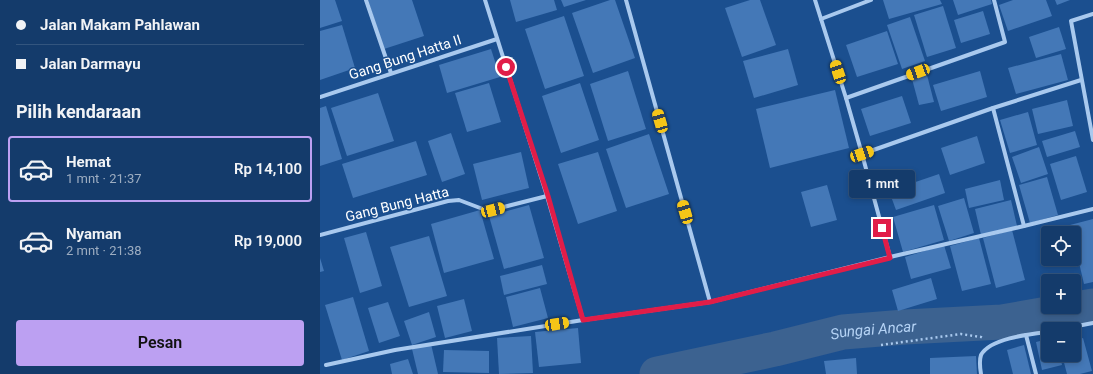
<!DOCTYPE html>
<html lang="id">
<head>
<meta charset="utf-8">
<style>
	:root { --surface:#143b6b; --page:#1d4271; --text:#f1f3f6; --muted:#9dadc1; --line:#33557e; --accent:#bca0f2 }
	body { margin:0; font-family:Roboto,sans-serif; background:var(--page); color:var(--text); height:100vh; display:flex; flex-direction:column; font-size:15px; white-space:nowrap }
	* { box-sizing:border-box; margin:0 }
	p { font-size:13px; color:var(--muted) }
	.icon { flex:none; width:22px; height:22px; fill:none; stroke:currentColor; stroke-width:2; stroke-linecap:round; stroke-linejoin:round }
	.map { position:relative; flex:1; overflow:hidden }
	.drawer { display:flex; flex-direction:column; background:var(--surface); width:320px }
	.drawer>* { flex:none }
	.hud { display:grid; align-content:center; height:88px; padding:0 16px; background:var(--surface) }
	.controls { position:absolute; left:721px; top:226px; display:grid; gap:8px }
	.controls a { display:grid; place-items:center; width:40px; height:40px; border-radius:4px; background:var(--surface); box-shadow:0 2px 6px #0003,0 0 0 1px var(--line); font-size:20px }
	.end { position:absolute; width:18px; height:18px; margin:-9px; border:5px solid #e11d48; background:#fff; box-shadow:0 0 0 2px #fff }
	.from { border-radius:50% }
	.bubble { position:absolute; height:28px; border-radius:4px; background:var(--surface); box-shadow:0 2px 6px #0003,0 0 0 1px var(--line); font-size:13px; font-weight:600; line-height:28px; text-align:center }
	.car { position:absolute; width:12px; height:24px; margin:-12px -6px; border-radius:5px; box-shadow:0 0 3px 1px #0007; background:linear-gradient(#f5c518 24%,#345 0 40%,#f5c518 0 76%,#345 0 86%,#f5c518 0) }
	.hud b { display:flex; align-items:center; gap:14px; height:38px; font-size:15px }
	.hud b+b { border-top:1px solid var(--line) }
	.hud i { width:10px; height:10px; background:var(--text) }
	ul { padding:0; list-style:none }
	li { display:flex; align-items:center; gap:12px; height:66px; margin:0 8px 6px; padding:0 8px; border:2px solid transparent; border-radius:4px }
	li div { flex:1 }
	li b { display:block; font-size:15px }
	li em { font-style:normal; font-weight:600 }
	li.current { border-color:var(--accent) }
	li>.icon { width:36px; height:36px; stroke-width:1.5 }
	h2 { padding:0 16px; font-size:18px; line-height:48px }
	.action { display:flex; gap:8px; margin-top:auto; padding:8px 16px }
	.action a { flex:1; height:46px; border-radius:4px; background:var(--accent); color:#111; font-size:16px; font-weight:600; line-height:46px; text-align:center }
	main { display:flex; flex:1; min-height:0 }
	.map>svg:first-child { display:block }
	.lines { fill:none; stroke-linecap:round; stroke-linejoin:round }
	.river { stroke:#3c6290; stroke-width:35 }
	.building { fill:#4478b7 }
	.path { stroke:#a9c9ee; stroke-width:2.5; stroke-dasharray:2 3; stroke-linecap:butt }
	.minor { stroke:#a9c9ee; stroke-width:4 }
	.route { stroke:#e11d48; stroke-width:5 }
	.labels { text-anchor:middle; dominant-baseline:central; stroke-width:3; stroke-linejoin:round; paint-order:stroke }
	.street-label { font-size:14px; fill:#fff; stroke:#1b4f8f }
	.water-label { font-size:15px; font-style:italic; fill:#b5d3f5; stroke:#1b4f8f }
</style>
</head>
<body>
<main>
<section class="drawer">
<div class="hud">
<b><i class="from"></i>Jalan Makam Pahlawan</b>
<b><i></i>Jalan Darmayu</b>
</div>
<h2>Pilih kendaraan</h2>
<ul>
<li class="current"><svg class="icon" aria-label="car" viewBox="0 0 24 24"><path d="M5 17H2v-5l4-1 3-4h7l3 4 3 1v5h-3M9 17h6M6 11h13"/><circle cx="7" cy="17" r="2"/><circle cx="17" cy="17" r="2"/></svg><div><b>Hemat</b><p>1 mnt · 21:37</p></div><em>Rp 14,100</em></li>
<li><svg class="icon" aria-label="car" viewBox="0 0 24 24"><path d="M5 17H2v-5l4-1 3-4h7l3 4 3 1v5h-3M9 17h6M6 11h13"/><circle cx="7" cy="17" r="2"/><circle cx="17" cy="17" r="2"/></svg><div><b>Nyaman</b><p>2 mnt · 21:38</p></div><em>Rp 19,000</em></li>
</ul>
<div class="action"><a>Pesan</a></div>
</section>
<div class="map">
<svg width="773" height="374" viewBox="0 0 773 374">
	<rect width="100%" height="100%" fill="#1b4f8f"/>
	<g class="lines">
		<path class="river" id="s1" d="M337,374l118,-25 68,-17 62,-5 97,-5 91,-16"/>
	</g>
	<g class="building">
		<polygon points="0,0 15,0 22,21 0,28"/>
		<polygon points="48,0 92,0 104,36 64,49"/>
		<polygon points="190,0 234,0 237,10 196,22"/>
		<polygon points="241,0 266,0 244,7"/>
		<polygon points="290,0 295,0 315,58 273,73 252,13"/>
		<polygon points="430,0 440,0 456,45 422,57 405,8"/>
		<polygon points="563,0 620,0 622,4 569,19"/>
		<polygon points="633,0 671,0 672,4 638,15"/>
		<polygon points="693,0 726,0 732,16 688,31 679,5"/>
		<polygon points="735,0 750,0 737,5"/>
		<polygon points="623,6 636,48 607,57 594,15"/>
		<polygon points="663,11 670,34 641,43 634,20"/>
		<polygon points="244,16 264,76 225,89 205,29"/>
		<polygon points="590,17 605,61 582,69 567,25"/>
		<polygon points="22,25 35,68 0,80 0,31"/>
		<polygon points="739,27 746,49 716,58 709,37"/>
		<polygon points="567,31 578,64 537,77 526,45"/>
		<polygon points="171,49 180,77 127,93 119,65"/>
		<polygon points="468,49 478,85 434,98 423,61"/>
		<polygon points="741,54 748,80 696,94 688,68"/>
		<polygon points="308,71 326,129 288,141 270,84"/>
		<polygon points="660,71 667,97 621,111 613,85"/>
		<polygon points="607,75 614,102 599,105 592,79"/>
		<polygon points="169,83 181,122 147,132 135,93"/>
		<polygon points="260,83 279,140 241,153 222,96"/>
		<polygon points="515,90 529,148 450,168 436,109"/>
		<polygon points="58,93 74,141 27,156 11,108"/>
		<polygon points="582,96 591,123 550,136 541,109"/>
		<polygon points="747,100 753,126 718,134 712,109"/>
		<polygon points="6,106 22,159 0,166 0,108"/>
		<polygon points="708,112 717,145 690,153 680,120"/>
		<polygon points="755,131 760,147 727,157 722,141"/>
		<polygon points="131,133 145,174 122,182 108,141"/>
		<polygon points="329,134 349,194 306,208 286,149"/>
		<polygon points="657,136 665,163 630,175 621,148"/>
		<polygon points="96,141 107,175 33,198 22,164"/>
		<polygon points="719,147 728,174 701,183 692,157"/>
		<polygon points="201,152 209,188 162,200 153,164"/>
		<polygon points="278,152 297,211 258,224 238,164"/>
		<polygon points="756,156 767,192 741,200 730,164"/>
		<polygon points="619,174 625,193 576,210 569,191"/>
		<polygon points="727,177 738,215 710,223 699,185"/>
		<polygon points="680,180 684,200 649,208 645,189"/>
		<polygon points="507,185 517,220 491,227 481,192"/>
		<polygon points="644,198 654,233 629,241 618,206"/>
		<polygon points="691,200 697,226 661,235 655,209"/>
		<polygon points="209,205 224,258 184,269 169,216"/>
		<polygon points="614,205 624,240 583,252 573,217"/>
		<polygon points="160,210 174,259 124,273 111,224"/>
		<polygon points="773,219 773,282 764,284 754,241 754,233 752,233 750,225"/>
		<polygon points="692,230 705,280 676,288 663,238"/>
		<polygon points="46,232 62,286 40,293 24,238"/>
		<polygon points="109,236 127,296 89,307 70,247"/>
		<polygon points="659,238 671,284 642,291 630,246"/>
		<polygon points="624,245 631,268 591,279 585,257"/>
		<polygon points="0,258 4,271 0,272"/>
		<polygon points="222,265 227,284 184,295 180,276"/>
		<polygon points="611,278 617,299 578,311 572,290"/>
		<polygon points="220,288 228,318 193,327 186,297"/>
		<polygon points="33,297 49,351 22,360 5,305"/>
		<polygon points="144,299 152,331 125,338 117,306"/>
		<polygon points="68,302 80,336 59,343 48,308"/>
		<polygon points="109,312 116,337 92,345 84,321"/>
		<polygon points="258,328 261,363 219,367 215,332"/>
		<polygon points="211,336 213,373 179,374 177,338"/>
		<polygon points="763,338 772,371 760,374 747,374 742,355 754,355 754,341"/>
		<polygon points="728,339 728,355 740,355 742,365 722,370 716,342"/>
		<polygon points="111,344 118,374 98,374 92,349"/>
		<polygon points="704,345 711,374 693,374 687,350"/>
		<polygon points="124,350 169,351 169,373 123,372"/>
		<polygon points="656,356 657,374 610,374 610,358"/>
		<polygon points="536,358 537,374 506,374 504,361"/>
		<polygon points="88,359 93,374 72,374 70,364"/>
	</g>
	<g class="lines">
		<polyline class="path" points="561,345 641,334 661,337 663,338"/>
		<g class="minor">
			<polyline points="46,0 71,73"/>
			<polyline points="165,0 227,196 263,320 390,302 570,257 704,226 773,209"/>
			<polyline points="306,0 390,302"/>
			<polyline points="495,0 526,98 542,154 570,257"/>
			<polyline points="773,14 751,21 773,140"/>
			<polyline points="501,19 551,0"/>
			<polyline points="0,97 177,39"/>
			<polyline points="526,98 685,42 674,0"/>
			<polyline points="673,108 704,226"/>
			<polyline points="542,154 673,108 761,80"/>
			<polyline points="0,235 128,201 139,200 168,211 227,196"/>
			<polyline points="742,329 773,323"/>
			<polyline points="706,335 716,374"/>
			<polyline points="6,365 75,350 263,320"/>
			<path d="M661,374c-1,-6 -2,-13 0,-19 9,-17 50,-21 67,-23"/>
		</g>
	</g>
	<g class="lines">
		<polyline class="route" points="186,67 228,196 263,320 390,302 570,258 562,228"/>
	</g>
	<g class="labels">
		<g class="street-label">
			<text transform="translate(85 57) rotate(-18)">Gang Bung Hatta II</text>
			<text transform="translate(77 204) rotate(-14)">Gang Bung Hatta</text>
		</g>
		<g class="water-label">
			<text stroke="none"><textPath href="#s1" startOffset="221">Sungai Ancar</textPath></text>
		</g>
	</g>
</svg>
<div class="controls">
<a><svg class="icon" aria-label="locate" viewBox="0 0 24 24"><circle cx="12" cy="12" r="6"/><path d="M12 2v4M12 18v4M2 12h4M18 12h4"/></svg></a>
<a>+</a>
<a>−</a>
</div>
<i class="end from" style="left:186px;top:67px"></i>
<i class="end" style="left:562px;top:228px"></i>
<div class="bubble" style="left:529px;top:170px;width:66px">1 mnt</div>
<i class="car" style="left:518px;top:72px;rotate:342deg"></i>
<i class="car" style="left:598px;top:72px;rotate:250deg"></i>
<i class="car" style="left:340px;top:121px;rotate:344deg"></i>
<i class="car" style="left:542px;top:154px;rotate:71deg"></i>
<i class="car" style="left:173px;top:210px;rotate:75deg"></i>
<i class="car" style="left:365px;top:212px;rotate:344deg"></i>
<i class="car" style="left:237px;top:324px;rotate:81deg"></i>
</div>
</main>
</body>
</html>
